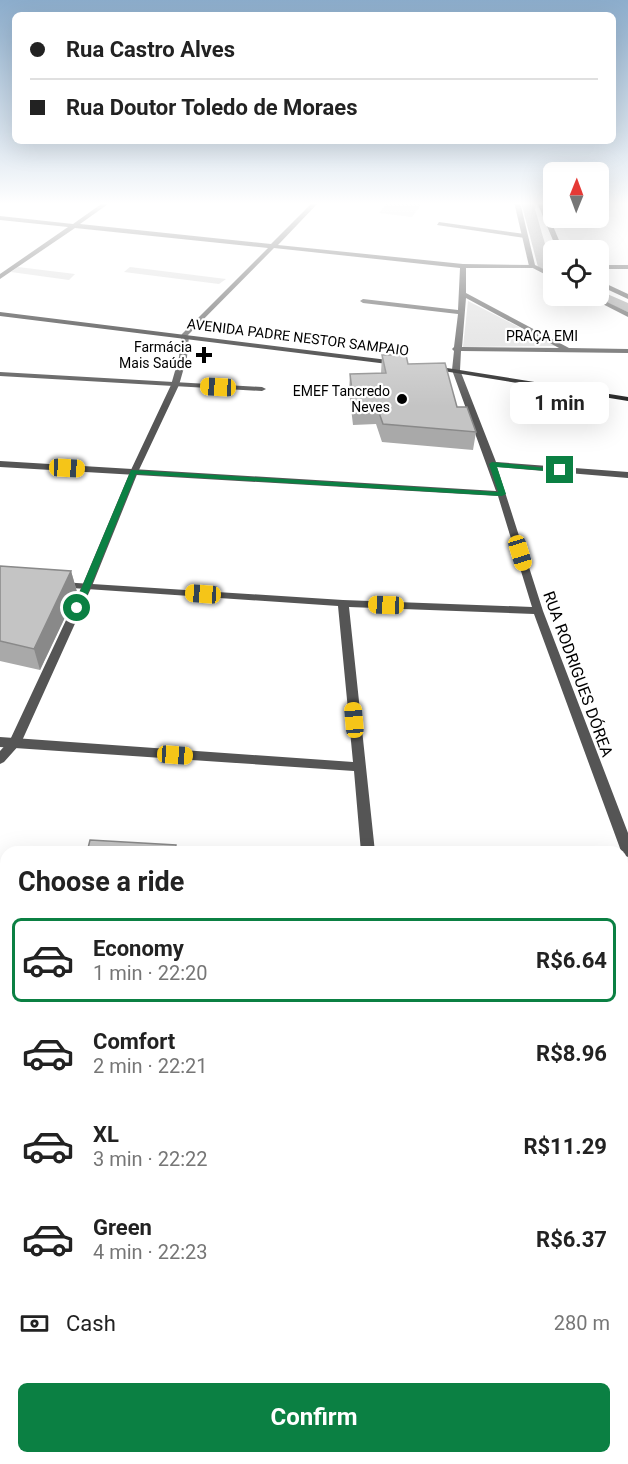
<!DOCTYPE html>
<html lang="en">
<head>
<meta charset="utf-8">
<style>
	:root { --surface:#fff; --page:#f2f2f2; --text:#222; --muted:#767676; --line:#e0e0e0; --accent:#0b8043 }
	body { margin:0; font-family:Roboto,sans-serif; background:var(--page); color:var(--text); height:100vh; display:flex; flex-direction:column; font-size:22px; white-space:nowrap }
	* { box-sizing:border-box; margin:0 }
	p { font-size:20px; color:var(--muted) }
	.icon { flex:none; width:33px; height:33px; fill:none; stroke:currentColor; stroke-width:2; stroke-linecap:round; stroke-linejoin:round }
	.map { position:relative; flex:1; overflow:hidden }
	.sheet { position:absolute; left:0px; top:846px; width:628px; height:618px; display:flex; flex-direction:column; background:var(--surface); border-radius:18px 18px 0 0; box-shadow:0 6px 24px #0002 }
	.sheet>* { flex:none }
	.guide { position:absolute; left:12px; top:12px; width:604px; height:132px; border-radius:9px; box-shadow:0 6px 24px #0002; display:grid; align-content:center; height:132px; padding:0 18px; background:var(--surface) }
	.needle { width:39px; rotate:1deg }
	.fabs { position:absolute; left:543px; top:162px; display:grid; gap:12px }
	.fabs a { display:grid; place-items:center; width:66px; height:66px; border-radius:9px; background:var(--surface); box-shadow:0 6px 24px #0002; font-size:30px }
	.end { position:absolute; width:27px; height:27px; margin:-14px; border:8px solid #0b8043; background:#fff; box-shadow:0 0 0 3px #fff }
	.from { border-radius:50% }
	.bubble { position:absolute; height:42px; border-radius:9px; background:var(--surface); box-shadow:0 6px 24px #0002; font-size:20px; font-weight:700; line-height:42px; text-align:center }
	.car { position:absolute; width:18px; height:36px; margin:-18px -9px; border-radius:8px; box-shadow:0 0 4px 2px #0007; background:linear-gradient(#f5c518 24%,#345 0 40%,#f5c518 0 76%,#345 0 86%,#f5c518 0) }
	.guide b { display:flex; align-items:center; gap:21px; height:57px; font-size:22px }
	.guide b+b { border-top:2px solid var(--line) }
	.guide i { width:15px; height:15px; background:var(--text) }
	ul { padding:0; list-style:none }
	li { display:flex; align-items:center; gap:18px; height:84px; margin:0 12px 9px; padding:0 6px; border:3px solid transparent; border-radius:9px }
	li div { flex:1 }
	li b { display:block; font-size:22px }
	li em { font-style:normal; font-weight:700 }
	li.active { border-color:var(--accent) }
	li>.icon { width:54px; height:54px; stroke-width:1.5 }
	h2 { padding:0 18px; font-size:27px; line-height:72px }
	.pay { display:flex; align-items:center; gap:15px; height:66px; padding:0 18px; font-size:22px }
	.pay p { margin-inline-start:auto }
	.cta { display:flex; gap:12px; margin-top:auto; padding:12px 18px }
	.cta a { flex:1; height:69px; border-radius:9px; background:var(--accent); color:#fff; font-size:24px; font-weight:700; line-height:69px; text-align:center }
	.map>svg:first-child { display:block }
	.green { fill:#dcdcdc }
	.lines { fill:none; stroke-linecap:round; stroke-linejoin:round }
	.canal { fill:#a3a3a3; fill-rule:evenodd }
	.service { fill:#555; fill-rule:evenodd }
	.minor { fill:#555; fill-rule:evenodd }
	.tertiary { fill:#555; fill-rule:evenodd }
	.secondary { fill:#222; fill-rule:evenodd }
	.wall { fill:#a9a9a9 }
	.shaded-wall { fill:#898989 }
	.building { fill:#c4c4c4; stroke:#898989; stroke-width:1.5 }
	.route { fill:#0b8043 }
	.poi-dot { fill:#000; stroke:#fff; stroke-width:2 }
	.labels { text-anchor:middle; dominant-baseline:central; stroke-width:4.5; stroke-linejoin:round; paint-order:stroke }
	.far-street-label { font-size:14px; fill:#000; stroke:#fff }
	.far-poi-label { font-size:14px; fill:#000; stroke:#fff; text-anchor:end }
	.street-label { font-size:16px; fill:#000; stroke:#fff }
</style>
</head>
<body>
<div class="map">
<svg width="628" height="1464" viewBox="0 0 628 1464">
	<rect width="100%" height="100%" fill="#fff"/>
	<g class="green">
		<polygon points="388,202 423,202 412,217 379,213"/>
		<polygon points="18,267 75,274 69,280 11,272"/>
		<polygon points="130,267 226,279 219,284 124,272"/>
		<polygon points="468,301 556,346 463,347"/>
	</g>
	<g class="lines">
		<g class="canal">
			<polygon points="521,202 533,202 551,265 554,266 554,275 538,267"/>
			<polygon points="598,290 628,303 628,312 593,297 598,296"/>
			<polygon points="628,907 628,933 622,934 622,909"/>
			<polygon points="6,1102 6,1136 0,1137 0,1103"/>
		</g>
		<g class="service">
			<polygon points="439,222 525,234 528,236 525,238 437,225"/>
			<polygon points="628,1023 628,1037 622,1038 622,1025"/>
			<polygon points="628,1108 628,1122 622,1124 622,1110"/>
			<polygon points="109,1458 127,1458 129,1464 111,1464"/>
		</g>
		<g class="minor">
			<path d="M104,202h7l-31,22 191,20 42,-42h6l-41,43 185,19 71,1v2l-2,1h-66v25l103,55 59,1v4l-167,-2 -1,19 36,92 132,10v6l-131,-11 46,144 85,222v24l-5,-2 -2,-4 -87,-237 -185,-7 26,245h-14l-7,-81 -354,-24v-10l353,25 -15,-156 -281,-19 -1,-2 5,-3 282,18 189,7 -34,-111 -498,-29v-6l496,30 -44,-121 2,-19 -2,-2 2,-2 4,-33 -95,-11 -3,-2 3,-2 95,11 2,-42 -186,-20 -89,90 -4,-2 1,-2 86,-86 -193,-20 -75,51v-5l68,-47 -68,-7v-4l73,8zM466,298l93,50 -97,-1z"/>
			<rect x="598" y="265" width="30" height="4"/>
			<polygon points="0,372 262,387 266,389 262,391 0,376"/>
			<rect x="0" y="1003" width="6" height="14"/>
			<polygon points="6,1160 6,1178 0,1179 0,1161"/>
			<polygon points="6,1365 6,1408 0,1411 0,1368"/>
		</g>
		<g class="tertiary">
			<polygon points="514,202 520,202 535,265 554,274 554,279 529,266"/>
			<polygon points="537,202 543,202 563,250 557,250"/>
			<polygon points="598,280 628,294 628,299 598,285"/>
			<polygon points="587,296 594,296 628,312 628,317"/>
			<polygon points="182,334 189,336 187,357 179,385 138,472 92,586 21,743 4,762 0,764 0,751 10,740 82,586 130,472 171,385 179,357"/>
		</g>
		<g class="secondary">
			<polygon points="0,312 396,361 400,363 396,365 0,316"/>
			<polygon points="428,365 628,397 628,401 431,369 428,369"/>
		</g>
	</g>
	<g class="wall">
		<polygon points="382,355 408,364 457,407 476,432 473,450 382,442 376,424 353,425 349,391 350,374 381,373"/>
		<polygon points="0,566 71,571 77,592 40,670 0,661"/>
		<polygon points="622,1221 628,1222 628,1333 622,1332"/>
	</g>
	<polygon class="shaded-wall" points="71,571 77,592 40,670 34,649"/>
	<g class="building">
		<polygon points="382,355 406,355 408,364 445,363 457,407 467,407 476,432 383,424 377,407 354,407 350,374 386,373"/>
		<polygon points="0,566 71,571 34,649 0,641"/>
		<polygon points="90,840 176,845 175,852 87,852"/>
		<polygon points="264,848 332,850 332,852 264,852"/>
		<polygon points="622,1221 628,1222 628,1311 622,1311"/>
	</g>
	<linearGradient id="sky" x2="0" y2="1"><stop stop-color="#8cadcc"/><stop offset="0.5" stop-color="#fff"/><stop offset="1" stop-color="#fff" stop-opacity="0"/></linearGradient>
	<rect width="628" height="407" fill="url(#sky)"/>
	<polygon class="route" points="492,462 564,470 560,472 497,467 506,494 502,496 136,474 82,608 77,611 73,608 131,470 498,492 489,464"/>
	<g class="poi-dot">
		<path d="M201 346h6v6h6v6h-6v6h-6v-6h-6v-6h6z"/>
		<circle cx="402" cy="399" r="6"/>
	</g>
	<g class="labels">
		<g class="far-street-label">
			<text x="542" y="336">PRAÇA EMI</text>
			<text transform="translate(298 337) rotate(7)">AVENIDA PADRE NESTOR SAMPAIO</text>
		</g>
		<g class="far-poi-label">
			<text x="192" y="347">Farmácia<tspan x="192" dy="16">Mais Saúde</tspan></text>
			<text x="390" y="391">EMEF Tancredo<tspan x="390" dy="16">Neves</tspan></text>
		</g>
		<g class="street-label">
			<text transform="translate(578 674) rotate(70)">RUA RODRIGUES DÓREA</text>
		</g>
	</g>
</svg>
<div class="fabs">
<a><svg class="needle" viewBox="-14 -14 28 28"><path d="M0-13l5 13h-10z" fill="#e53935"/><path d="M0 13l5-13h-10z" fill="#767676"/></svg></a>
<a><svg class="icon" aria-label="locate" viewBox="0 0 24 24"><circle cx="12" cy="12" r="6"/><path d="M12 2v4M12 18v4M2 12h4M18 12h4"/></svg></a>
</div>
<i class="end from" style="left:77px;top:608px"></i>
<i class="end" style="left:560px;top:470px"></i>
<div class="bubble" style="left:510px;top:382px;width:99px">1 min</div>
<i class="car" style="left:218px;top:387px;rotate:273deg"></i>
<i class="car" style="left:67px;top:468px;rotate:93deg"></i>
<i class="car" style="left:520px;top:553px;rotate:163deg"></i>
<i class="car" style="left:203px;top:594px;rotate:274deg"></i>
<i class="car" style="left:386px;top:605px;rotate:272deg"></i>
<i class="car" style="left:354px;top:720px;rotate:355deg"></i>
<i class="car" style="left:175px;top:755px;rotate:94deg"></i>
<div class="guide">
<b><i class="from"></i>Rua Castro Alves</b>
<b><i></i>Rua Doutor Toledo de Moraes</b>
</div>
<section class="sheet">
<h2>Choose a ride</h2>
<ul>
<li class="active"><svg class="icon" aria-label="car" viewBox="0 0 24 24"><path d="M5 17H2v-5l4-1 3-4h7l3 4 3 1v5h-3M9 17h6M6 11h13"/><circle cx="7" cy="17" r="2"/><circle cx="17" cy="17" r="2"/></svg><div><b>Economy</b><p>1 min · 22:20</p></div><em>R$6.64</em></li>
<li><svg class="icon" aria-label="car" viewBox="0 0 24 24"><path d="M5 17H2v-5l4-1 3-4h7l3 4 3 1v5h-3M9 17h6M6 11h13"/><circle cx="7" cy="17" r="2"/><circle cx="17" cy="17" r="2"/></svg><div><b>Comfort</b><p>2 min · 22:21</p></div><em>R$8.96</em></li>
<li><svg class="icon" aria-label="car" viewBox="0 0 24 24"><path d="M5 17H2v-5l4-1 3-4h7l3 4 3 1v5h-3M9 17h6M6 11h13"/><circle cx="7" cy="17" r="2"/><circle cx="17" cy="17" r="2"/></svg><div><b>XL</b><p>3 min · 22:22</p></div><em>R$11.29</em></li>
<li><svg class="icon" aria-label="car" viewBox="0 0 24 24"><path d="M5 17H2v-5l4-1 3-4h7l3 4 3 1v5h-3M9 17h6M6 11h13"/><circle cx="7" cy="17" r="2"/><circle cx="17" cy="17" r="2"/></svg><div><b>Green</b><p>4 min · 22:23</p></div><em>R$6.37</em></li>
</ul>
<div class="pay"><svg class="icon" aria-label="cash" viewBox="0 0 24 24"><path d="M3 7h18v10H3z"/><circle cx="12" cy="12" r="2"/></svg>Cash<p>280 m</p></div>
<div class="cta"><a>Confirm</a></div>
</section>
</div>
</body>
</html>
